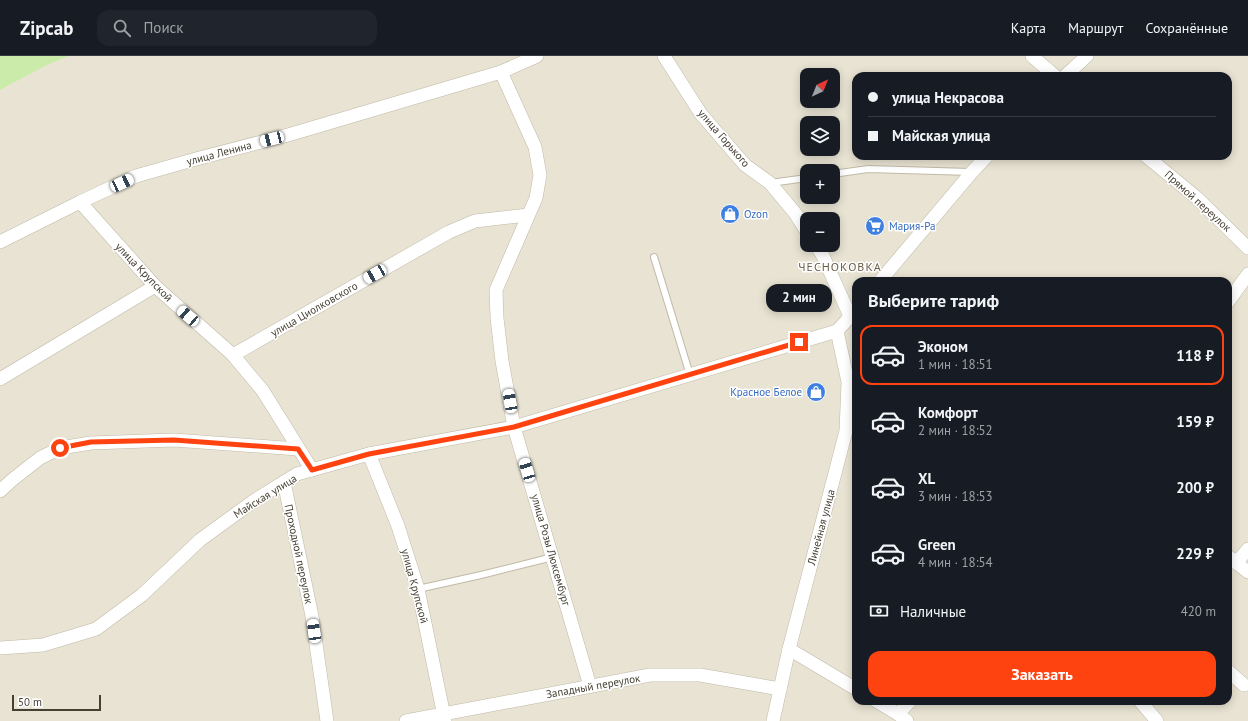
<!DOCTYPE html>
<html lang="ru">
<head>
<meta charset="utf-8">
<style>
	:root { --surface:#171b24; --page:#20242c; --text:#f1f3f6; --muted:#9ea1a6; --line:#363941; --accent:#ff4310 }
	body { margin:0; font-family:"PT Sans",sans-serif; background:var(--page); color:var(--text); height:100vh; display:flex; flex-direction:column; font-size:15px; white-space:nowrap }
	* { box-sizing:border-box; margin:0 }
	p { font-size:13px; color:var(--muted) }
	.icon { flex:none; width:22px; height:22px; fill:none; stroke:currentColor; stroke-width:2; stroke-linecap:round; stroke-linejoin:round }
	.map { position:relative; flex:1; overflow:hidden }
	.details { position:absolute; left:852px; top:221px; width:380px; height:428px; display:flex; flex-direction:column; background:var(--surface); border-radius:12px; box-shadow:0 2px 10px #0003 }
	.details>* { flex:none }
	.top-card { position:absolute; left:852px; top:16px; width:380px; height:88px; border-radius:12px; box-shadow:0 2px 10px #0003; display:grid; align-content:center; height:88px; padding:0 16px; background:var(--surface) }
	.needle { width:26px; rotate:43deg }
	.fabs { position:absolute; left:800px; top:12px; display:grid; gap:8px }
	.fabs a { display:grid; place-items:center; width:40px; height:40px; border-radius:8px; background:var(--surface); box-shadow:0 2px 10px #0003; font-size:20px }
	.scale { position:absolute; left:12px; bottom:10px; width:89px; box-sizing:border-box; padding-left:4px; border:2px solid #464034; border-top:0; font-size:11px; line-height:14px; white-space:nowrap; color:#464034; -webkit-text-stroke:3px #fff; paint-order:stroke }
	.end { position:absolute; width:18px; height:18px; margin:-9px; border:5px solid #ff4310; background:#fff; box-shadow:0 0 0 2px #fff }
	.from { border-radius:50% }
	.bubble { position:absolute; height:28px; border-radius:12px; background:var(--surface); box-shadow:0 2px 10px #0003; font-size:13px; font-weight:600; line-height:28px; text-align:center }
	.car { position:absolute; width:12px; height:24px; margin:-12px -6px; border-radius:5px; box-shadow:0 0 3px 1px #0007; background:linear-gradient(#fff 24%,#345 0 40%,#fff 0 76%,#345 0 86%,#fff 0) }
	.top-card b { display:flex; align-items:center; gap:14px; height:38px; font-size:15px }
	.top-card b+b { border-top:1px solid var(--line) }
	.top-card i { width:10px; height:10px; background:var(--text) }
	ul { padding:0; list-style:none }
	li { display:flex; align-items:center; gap:12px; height:60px; margin:0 8px 6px; padding:0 8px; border:2px solid transparent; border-radius:12px }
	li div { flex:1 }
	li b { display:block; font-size:15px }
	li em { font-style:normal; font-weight:600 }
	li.on { border-color:var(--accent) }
	li>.icon { width:36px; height:36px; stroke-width:1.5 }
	h2 { padding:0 16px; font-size:18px; line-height:48px }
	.pay { display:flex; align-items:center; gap:10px; height:44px; padding:0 16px; font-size:15px }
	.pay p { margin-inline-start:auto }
	.button { display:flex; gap:8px; margin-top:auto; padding:8px 16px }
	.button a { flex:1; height:46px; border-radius:12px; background:var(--accent); color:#fff; font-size:16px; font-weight:600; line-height:46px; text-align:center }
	header { display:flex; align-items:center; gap:24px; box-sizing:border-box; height:56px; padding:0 20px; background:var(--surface); border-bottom:1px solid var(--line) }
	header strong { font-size:19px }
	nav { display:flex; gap:22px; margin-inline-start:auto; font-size:14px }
	.search { width:280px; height:36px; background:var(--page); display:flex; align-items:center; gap:10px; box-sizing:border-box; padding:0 14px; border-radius:12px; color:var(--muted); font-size:15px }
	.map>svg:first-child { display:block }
	.residential { fill:#e8e3d2; fill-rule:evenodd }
	.green { fill:#caebaa }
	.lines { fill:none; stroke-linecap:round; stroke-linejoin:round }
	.lane-casing { stroke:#c0b9a7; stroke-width:8 }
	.street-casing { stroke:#c0b9a7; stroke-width:14 }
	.lane { stroke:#fff; stroke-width:6 }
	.street { stroke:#fff; stroke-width:13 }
	.route { stroke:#ff4310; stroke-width:5 }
	.labels { text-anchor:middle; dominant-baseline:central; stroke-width:3; stroke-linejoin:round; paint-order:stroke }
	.street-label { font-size:11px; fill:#464034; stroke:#fff }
	.shop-label { font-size:11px; fill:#366cbe; stroke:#fff; text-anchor:start }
	.neighbourhood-label { font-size:12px; letter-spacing:1px; fill:#6a5f4a; stroke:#fff }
</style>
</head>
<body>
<header>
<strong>Zipcab</strong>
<div class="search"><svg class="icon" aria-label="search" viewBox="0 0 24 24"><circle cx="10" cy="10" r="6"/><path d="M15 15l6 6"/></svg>Поиск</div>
<nav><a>Карта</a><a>Маршрут</a><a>Сохранённые</a></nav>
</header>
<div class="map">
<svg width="1248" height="665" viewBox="0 0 1248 665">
	<rect width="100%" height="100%" fill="#f4f0e5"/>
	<path class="residential" d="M69,0h1179v665h-1248v-631l45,-24zM807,19h26v26h-26zM856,20h372v80h-372zM807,67h26v26h-26zM807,115h26v26h-26zM807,163h26v26h-26zM856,225h372v420h-372z"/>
	<polygon class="green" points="0,0 69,0 45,10 0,34"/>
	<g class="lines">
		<defs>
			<g id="lane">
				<polyline points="833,118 868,113 971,116"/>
				<polyline points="770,127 807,122"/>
				<polyline points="654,201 690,319"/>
				<polyline points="418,533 481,519 553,501"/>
			</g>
			<g id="street">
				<polyline points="664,0 701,58 745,109 770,127 795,157 807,176"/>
				<polyline points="1032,0 1055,20"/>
				<polyline points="501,16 535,91 540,119 536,142 496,234 497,262 502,305 514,371 590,630"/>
				<polyline points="1065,20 1087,0"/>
				<polyline points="1146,100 1197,142 1248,192"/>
				<polyline points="80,146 155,230 233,299 263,335 312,414"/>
				<polyline points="0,186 80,146 136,120 196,103 288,79 501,16 537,0"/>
				<polyline points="816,189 823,200 850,260"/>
				<polyline points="880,225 972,116 987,100"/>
				<polyline points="1228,246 1248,218"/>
				<polyline points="233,299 449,176 475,165 528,159"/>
				<polyline points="0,323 155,230"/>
				<polyline points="369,398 398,470 418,533 445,665"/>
				<polyline points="284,426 312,560 327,665"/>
				<polyline points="0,435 12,424 40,402 60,392 91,387 174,384 298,393"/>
				<polyline points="1228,500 1248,516"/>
				<polyline points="1236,507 1248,493"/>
				<polyline points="0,592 43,589 96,573 142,539 200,484 255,444 297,418 369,398 514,371 837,275 856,254"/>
				<polyline points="789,593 856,633"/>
				<polyline points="1228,615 1244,629"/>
				<polyline points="876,645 898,658 907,665"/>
				<polyline points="1140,645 1157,665"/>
				<polyline points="898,658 910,645"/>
				<polyline points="406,665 650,619 700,619 780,633"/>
				<polyline points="773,665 789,593 846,375 848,326 837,275"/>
			</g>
		</defs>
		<use href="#lane" class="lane-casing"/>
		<use href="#street" class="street-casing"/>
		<use href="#lane" class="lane"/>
		<use href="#street" class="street"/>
	</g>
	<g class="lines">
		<polyline class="route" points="60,392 91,386 174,384 298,393 312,414 369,398 514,371 799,286"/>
	</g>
	<defs>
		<symbol id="shop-disc" viewBox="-11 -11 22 22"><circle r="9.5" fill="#3f7fe0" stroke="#fff"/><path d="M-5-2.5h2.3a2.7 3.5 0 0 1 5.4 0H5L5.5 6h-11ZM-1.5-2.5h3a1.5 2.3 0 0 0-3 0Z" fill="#fff"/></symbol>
		<symbol id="supermarket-disc" viewBox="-11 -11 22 22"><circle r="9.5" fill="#3f7fe0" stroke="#fff"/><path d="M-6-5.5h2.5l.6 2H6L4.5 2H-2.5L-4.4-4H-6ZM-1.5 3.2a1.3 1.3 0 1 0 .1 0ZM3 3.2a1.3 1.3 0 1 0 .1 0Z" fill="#fff"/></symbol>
	</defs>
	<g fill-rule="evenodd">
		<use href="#shop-disc" x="719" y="147" width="22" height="22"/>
		<use href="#supermarket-disc" x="864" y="159" width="22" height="22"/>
		<use href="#shop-disc" x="805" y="325" width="22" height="22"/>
	</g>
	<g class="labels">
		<g class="street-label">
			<text transform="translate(724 82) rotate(49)">улица Горького</text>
			<text transform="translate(219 97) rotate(-15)">улица Ленина</text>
			<text transform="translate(1198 145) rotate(42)">Прямой переулок</text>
			<text transform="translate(144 216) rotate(46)">улица Крупской</text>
			<text transform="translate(314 253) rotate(-30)">улица Циолковского</text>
			<text transform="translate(265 440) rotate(-32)">Майская улица</text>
			<text transform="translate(821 471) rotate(-75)">Линейная улица</text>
			<text transform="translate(551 494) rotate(74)">улица Розы Люксембург</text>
			<text transform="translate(299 498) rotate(78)">Проходной переулок</text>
			<text transform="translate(415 530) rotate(75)">улица Крупской</text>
			<text transform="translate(593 630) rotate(-10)">Западный переулок</text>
		</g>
		<g class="shop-label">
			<text x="744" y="158">Ozon</text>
			<text x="889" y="170">Мария-Ра</text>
			<text x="802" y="336" text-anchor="end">Красное Белое</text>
		</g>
		<g class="neighbourhood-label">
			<text x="840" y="210">ЧЕСНОКОВКА</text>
		</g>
	</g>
</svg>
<div class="fabs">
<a><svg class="needle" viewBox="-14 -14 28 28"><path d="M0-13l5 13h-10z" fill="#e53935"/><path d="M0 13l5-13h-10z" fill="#9ea1a6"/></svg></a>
<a><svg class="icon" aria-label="layers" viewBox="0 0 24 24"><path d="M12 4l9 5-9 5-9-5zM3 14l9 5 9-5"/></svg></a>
<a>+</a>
<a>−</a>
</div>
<div class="scale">50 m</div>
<i class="end from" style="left:60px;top:392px"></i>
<i class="end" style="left:799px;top:286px"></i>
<div class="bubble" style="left:766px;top:228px;width:66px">2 мин</div>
<i class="car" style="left:272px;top:83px;rotate:256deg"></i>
<i class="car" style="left:122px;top:127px;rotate:65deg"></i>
<i class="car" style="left:375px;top:218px;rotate:240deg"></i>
<i class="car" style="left:188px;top:260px;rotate:311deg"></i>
<i class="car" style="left:510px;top:345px;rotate:350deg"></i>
<i class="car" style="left:527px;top:414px;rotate:343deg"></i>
<i class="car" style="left:314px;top:575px;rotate:352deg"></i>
<div class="top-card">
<b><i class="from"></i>улица Некрасова</b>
<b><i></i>Майская улица</b>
</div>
<section class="details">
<h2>Выберите тариф</h2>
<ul>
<li class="on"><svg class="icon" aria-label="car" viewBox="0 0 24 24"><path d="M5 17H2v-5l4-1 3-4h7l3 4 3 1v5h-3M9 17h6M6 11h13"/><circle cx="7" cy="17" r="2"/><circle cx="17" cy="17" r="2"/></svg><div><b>Эконом</b><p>1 мин · 18:51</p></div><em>118 ₽</em></li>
<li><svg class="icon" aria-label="car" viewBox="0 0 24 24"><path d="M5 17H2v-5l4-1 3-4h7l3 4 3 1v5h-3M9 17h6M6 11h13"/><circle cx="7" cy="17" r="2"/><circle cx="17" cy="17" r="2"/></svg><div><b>Комфорт</b><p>2 мин · 18:52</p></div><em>159 ₽</em></li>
<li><svg class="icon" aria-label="car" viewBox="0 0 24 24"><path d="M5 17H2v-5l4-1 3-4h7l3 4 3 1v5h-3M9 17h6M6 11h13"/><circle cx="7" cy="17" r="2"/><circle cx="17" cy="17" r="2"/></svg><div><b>XL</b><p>3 мин · 18:53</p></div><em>200 ₽</em></li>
<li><svg class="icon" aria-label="car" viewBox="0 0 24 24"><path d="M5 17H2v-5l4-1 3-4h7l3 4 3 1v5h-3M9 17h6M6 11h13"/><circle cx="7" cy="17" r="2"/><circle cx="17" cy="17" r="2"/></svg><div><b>Green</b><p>4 мин · 18:54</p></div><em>229 ₽</em></li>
</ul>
<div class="pay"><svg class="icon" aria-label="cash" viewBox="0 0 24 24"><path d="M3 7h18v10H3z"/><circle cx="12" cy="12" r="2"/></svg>Наличные<p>420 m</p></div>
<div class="button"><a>Заказать</a></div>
</section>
</div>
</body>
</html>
